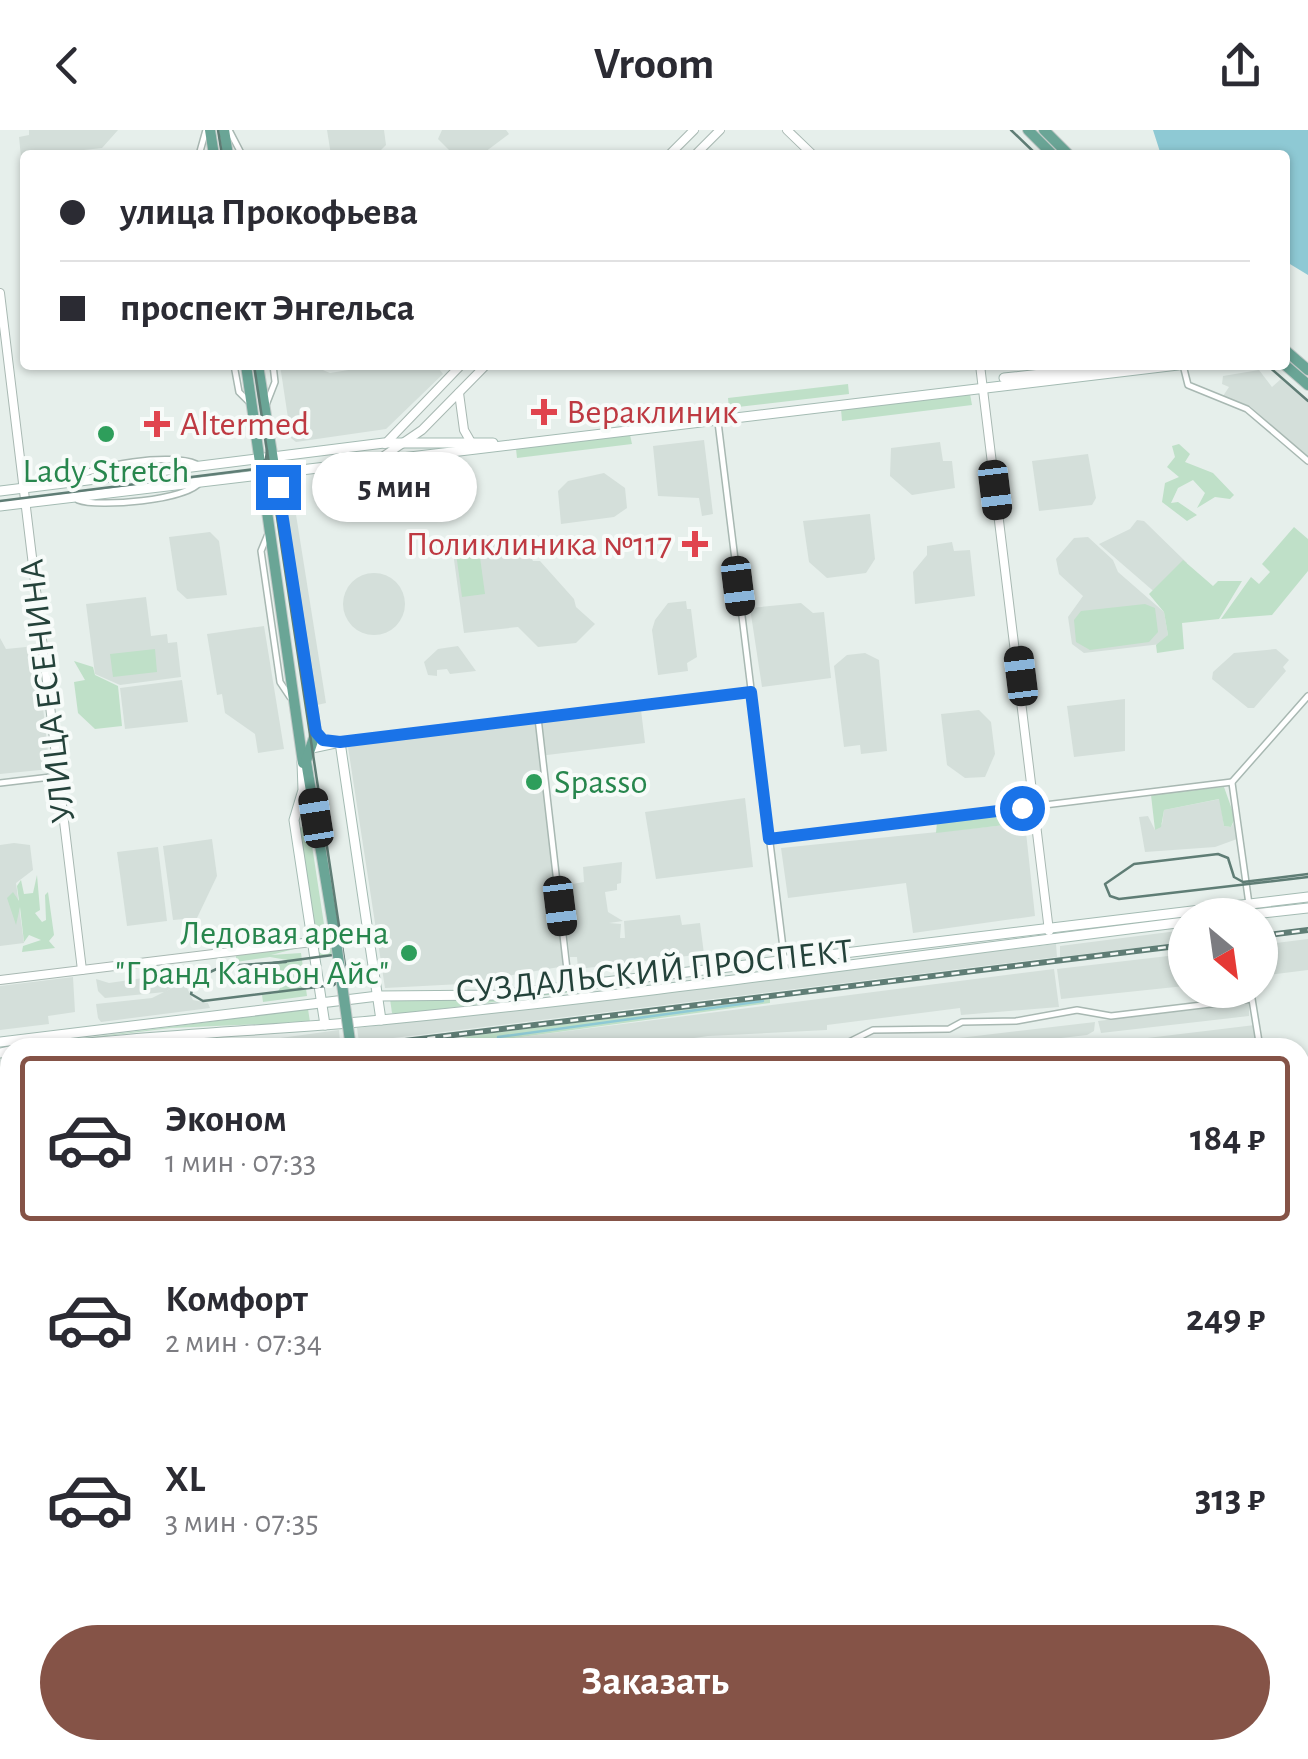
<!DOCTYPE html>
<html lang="ru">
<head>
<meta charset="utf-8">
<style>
	:root { --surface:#fff; --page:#f7f7f7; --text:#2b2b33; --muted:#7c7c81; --line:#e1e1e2; --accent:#855347 }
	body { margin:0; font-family:"Alegreya Sans",sans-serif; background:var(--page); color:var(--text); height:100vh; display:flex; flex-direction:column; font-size:38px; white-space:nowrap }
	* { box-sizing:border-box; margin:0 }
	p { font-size:32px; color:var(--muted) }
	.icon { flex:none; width:55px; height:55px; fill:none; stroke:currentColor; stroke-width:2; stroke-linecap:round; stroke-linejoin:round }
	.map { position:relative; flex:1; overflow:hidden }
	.sheet { position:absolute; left:0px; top:908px; width:1310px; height:722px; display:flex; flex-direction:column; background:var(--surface); border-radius:30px 30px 0 0; box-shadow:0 2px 8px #0004 }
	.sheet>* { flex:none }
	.top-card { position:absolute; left:20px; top:20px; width:1270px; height:220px; border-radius:10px; box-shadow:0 2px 8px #0004; display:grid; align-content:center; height:220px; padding:0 40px; background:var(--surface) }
	.needle { width:65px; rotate:151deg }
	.controls { position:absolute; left:1168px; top:768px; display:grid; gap:20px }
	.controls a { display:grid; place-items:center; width:110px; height:110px; border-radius:50%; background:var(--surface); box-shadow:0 2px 8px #0004; font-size:50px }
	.end { position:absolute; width:45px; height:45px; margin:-22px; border:12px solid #1a73e8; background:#fff; box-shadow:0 0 0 5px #fff }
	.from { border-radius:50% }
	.bubble { position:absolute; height:70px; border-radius:35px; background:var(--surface); box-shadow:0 2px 8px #0004; font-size:32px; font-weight:700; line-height:70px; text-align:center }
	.car { position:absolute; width:30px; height:60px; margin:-30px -15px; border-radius:12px; box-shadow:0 0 8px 2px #0007; background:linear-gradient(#222 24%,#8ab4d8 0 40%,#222 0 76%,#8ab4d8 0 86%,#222 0) }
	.top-card b { display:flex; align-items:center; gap:35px; height:95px; font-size:38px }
	.top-card b+b { border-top:2px solid var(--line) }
	.top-card i { width:25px; height:25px; background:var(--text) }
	ul { padding:18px 0 0; list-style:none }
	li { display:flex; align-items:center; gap:30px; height:165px; margin:0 20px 15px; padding:0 20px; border:5px solid transparent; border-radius:10px }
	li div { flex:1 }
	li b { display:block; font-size:38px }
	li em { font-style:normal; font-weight:700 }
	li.current { border-color:var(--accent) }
	li>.icon { width:90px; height:90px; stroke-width:1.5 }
	.cta { display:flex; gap:20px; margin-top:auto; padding:20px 40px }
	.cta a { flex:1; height:115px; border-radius:60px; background:var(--accent); color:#fff; font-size:40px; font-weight:700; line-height:115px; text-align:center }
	header { display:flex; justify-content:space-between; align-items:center; height:130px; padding:0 40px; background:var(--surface); font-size:45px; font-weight:700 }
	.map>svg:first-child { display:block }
	.built { fill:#d4dfda }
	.green { fill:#bfe0c8 }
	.water { fill:#8ec9d4 }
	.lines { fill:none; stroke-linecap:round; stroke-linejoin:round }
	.stream { stroke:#8ec9d4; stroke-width:2.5 }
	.minor-casing { stroke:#a8b8b2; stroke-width:8 }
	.tertiary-casing { stroke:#a8b8b2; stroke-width:10 }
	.secondary-casing { stroke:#a4bbb3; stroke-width:11 }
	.primary-casing { stroke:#c2cac8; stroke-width:12 }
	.minor { stroke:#fff; stroke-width:5 }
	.tertiary { stroke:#fff; stroke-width:8 }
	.secondary { stroke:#fff; stroke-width:9 }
	.primary { stroke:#6aa596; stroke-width:10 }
	.tram { stroke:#5f7d75; stroke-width:2.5 }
	.rail-casing { stroke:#5f7d75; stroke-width:6 }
	.rail { stroke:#f7fbf9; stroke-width:2.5; stroke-dasharray:8; stroke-linecap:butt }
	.primary-bridge-casing { stroke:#c2cac8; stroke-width:12; stroke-linecap:butt }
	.primary-bridge { stroke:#6aa596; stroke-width:10 }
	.route { stroke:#1a73e8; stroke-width:12 }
	.health-dot { fill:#e0444e; stroke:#f7fbf9; stroke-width:4 }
	.leisure-dot { fill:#2e9e5b; stroke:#f7fbf9; stroke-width:4 }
	.labels { text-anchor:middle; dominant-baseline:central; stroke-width:8; stroke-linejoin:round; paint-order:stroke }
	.health-label { font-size:35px; fill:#be3a42; stroke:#f7fbf9; text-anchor:start }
	.leisure-label { font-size:35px; fill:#27864d; stroke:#f7fbf9 }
	.street-label { font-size:35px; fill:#24423a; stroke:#f7fbf9 }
</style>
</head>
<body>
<header><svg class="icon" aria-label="back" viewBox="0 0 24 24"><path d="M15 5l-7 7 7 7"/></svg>Vroom<svg class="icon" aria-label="share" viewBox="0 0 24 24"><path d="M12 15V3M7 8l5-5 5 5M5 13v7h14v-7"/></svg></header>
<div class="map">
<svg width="1308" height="1629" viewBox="0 0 1308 1629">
	<rect width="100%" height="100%" fill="#e6efeb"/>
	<g class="built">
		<polygon points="29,0 118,0 102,18 21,27 19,7 29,5"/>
		<polygon points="327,0 384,0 386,15 376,25 331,25"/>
		<polygon points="442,0 506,0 509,4 481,25 454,25 438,9"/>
		<polygon points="280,235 311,235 330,243 379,235 436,235 443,244 386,299 296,312 291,308"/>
		<polygon points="1259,240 1272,257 1281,249 1308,273 1308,327 1250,276 1223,266 1229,257 1222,254 1223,246"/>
		<polygon points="704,310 713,384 702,386 699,368 658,366 653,316"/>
		<polygon points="940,312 943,331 952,331 955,358 912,365 890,346 891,318"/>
		<polygon points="1088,324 1096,368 1092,375 1039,381 1032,331"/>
		<polygon points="604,343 625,358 627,378 614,387 561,394 558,361 568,351"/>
		<polygon points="294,372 326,573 317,575 288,406 285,374"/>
		<polygon points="870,384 875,429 866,443 827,448 809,432 803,391"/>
		<polygon points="1137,390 1144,391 1187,433 1158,465 1099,414 1130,399"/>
		<polygon points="210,402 219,411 227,465 187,469 177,460 169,407"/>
		<polygon points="520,407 533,431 540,431 574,469 576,477 595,494 576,513 538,517 518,497 464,503 452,415"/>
		<polygon points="1088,407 1113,430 1118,442 1164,482 1168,505 1161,514 1084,523 1072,514 1068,487 1083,466 1059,444 1056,429 1074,408"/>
		<polygon points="952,412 954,421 970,420 975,466 915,474 913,442 927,425 927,416"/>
		<circle cx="374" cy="474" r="31"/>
		<polygon points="146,467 151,506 167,504 168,513 177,512 181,547 120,555 95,544 86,474"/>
		<polygon points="686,471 687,479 691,479 697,527 687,533 688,541 658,545 652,500 655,490 668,473"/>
		<polygon points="801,473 813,483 824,482 831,548 762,557 750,478"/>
		<polygon points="264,496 284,619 258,623 255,604 225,583 222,564 217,565 207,504"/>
		<polygon points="0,508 6,519 36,516 50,639 0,644"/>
		<polygon points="458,516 476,541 450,544 447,539 437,540 437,546 428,545 424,532 438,519"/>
		<polygon points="1276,519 1289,530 1283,537 1286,541 1254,578 1248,578 1212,549 1213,542 1234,523"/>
		<polygon points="865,523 879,530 887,621 861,624 860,615 844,617 834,536 847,525"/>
		<polygon points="182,550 188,592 125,599 120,558"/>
		<polygon points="1125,569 1125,621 1074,627 1067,576"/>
		<polygon points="641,580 645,613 539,626 565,836 461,854 385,858 348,617 426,604"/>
		<polygon points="979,580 991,592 995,624 985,647 965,648 947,635 941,584"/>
		<polygon points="745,668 753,737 656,749 645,682"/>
		<polygon points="1220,669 1224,696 1231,697 1235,691 1237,709 1215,717 1145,722 1139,687 1148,686 1155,700 1162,694 1164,680"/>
		<polygon points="1025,693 1035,786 913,803 906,753 788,768 781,718"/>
		<polygon points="212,709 217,746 197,788 173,790 163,716"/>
		<polygon points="14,713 30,715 33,740 16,753 24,813 0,816 0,715"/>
		<polygon points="158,717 167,791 127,796 117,722"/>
		<polygon points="622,732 621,753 617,754 617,760 605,762 608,782 623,791 609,793 621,794 620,808 625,808 624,791 680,785 682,795 700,793 704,824 578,839 577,827 570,827 561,756 584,752 583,737"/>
		<polygon points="1185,800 1185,812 1060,827 1060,816"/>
		<polygon points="1308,809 1308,840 1260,846 1260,815"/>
		<polygon points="1056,814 1057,827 427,904 359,912 357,898"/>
		<polygon points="1185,824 1185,856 1061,869 1057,839"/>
		<polygon points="1054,839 1059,877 961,885 960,878 827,895 827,900 708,906 626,918 518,917 513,908"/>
		<polygon points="184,842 182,851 165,862 105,868 98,861 96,849 109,853"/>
		<polygon points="73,847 75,882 48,886 49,894 0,900 0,856"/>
		<polygon points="184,852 193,870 208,873 210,878 101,892 98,888 96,874 152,868"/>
		<polygon points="1249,873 1249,886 1101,903 1098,891"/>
		<polygon points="1095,892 1094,901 1087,905 984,917 883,917"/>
		<polygon points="1255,895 1258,917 1140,917 1139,909"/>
		<polygon points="339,900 340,913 295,918 97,918 186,907 273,909"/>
		<polygon points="10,1283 10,1620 345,1620 346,1629 0,1629 0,1285"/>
		<polygon points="604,1620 736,1620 733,1629 605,1629"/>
	</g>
	<g class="green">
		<polygon points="848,254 849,264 729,278 728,268"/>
		<polygon points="970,264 972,275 842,291 841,279"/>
		<polygon points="630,305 632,314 517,328 516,319"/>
		<polygon points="1179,314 1190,324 1185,332 1213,343 1234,365 1230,369 1215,367 1197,378 1205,363 1193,350 1178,358 1171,373 1178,372 1197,385 1187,391 1162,372 1165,353 1179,347 1167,337 1175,327 1172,316"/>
		<polygon points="1294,397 1308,409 1308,441 1272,485 1221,489 1251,447 1259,454 1270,442 1262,434"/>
		<polygon points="479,420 485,464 462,467 456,423"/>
		<polygon points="1183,430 1213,456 1218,451 1242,451 1219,489 1182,493 1184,519 1157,523 1156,515 1168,505 1164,482 1149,464"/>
		<polygon points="1145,474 1155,478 1158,502 1149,512 1090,520 1076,512 1074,490 1081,481"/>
		<polygon points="155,519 157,542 113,547 110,524"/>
		<polygon points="74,531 93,537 95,545 118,556 122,596 95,599 78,583 74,552 85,550"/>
		<polygon points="1224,657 1235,688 1231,697 1224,696 1219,669 1164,680 1161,697 1155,700 1151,665"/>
		<polygon points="1021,682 1030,692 936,703 937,692"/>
		<polygon points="309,696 327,814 339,813 333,825 319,827 298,698"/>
		<polygon points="37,745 40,780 35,783 42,792 46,790 45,765 48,762 54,805 49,811 55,818 22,822 23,816 41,810 29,805 24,812 20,777 16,795 7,768 13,762 19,771 17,756 21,750 24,764 33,763"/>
		<polygon points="298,818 271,825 301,823 307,866 263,872 262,865 277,863 283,853 281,841 273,834 293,831 270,827 236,832 236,825"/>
		<polygon points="732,841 402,884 392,883 390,869"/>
		<polygon points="770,869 770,873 514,908 518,917 462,907"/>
		<polygon points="308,879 310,892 171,898 0,919"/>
	</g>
	<polygon class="water" points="1153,0 1308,0 1308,145 1285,131 1285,25 1161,25"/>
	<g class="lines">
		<g class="stream">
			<polyline points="498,907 763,871"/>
			<polyline points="1300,1326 1308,1324"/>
		</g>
		<defs>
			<g id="minor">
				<polyline points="229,0 242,25"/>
				<polyline points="199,25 206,0"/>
				<polyline points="234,235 239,262 249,272"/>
				<polyline points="1183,235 1188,255 1247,279 1308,331"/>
				<polyline points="266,275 275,252 273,235"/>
				<polyline points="717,284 786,842"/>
				<path d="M73,350c20,-16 99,-27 123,-16"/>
				<path d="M78,370c20,8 110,0 122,-18"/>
				<polyline points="268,404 261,421 280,552 290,567"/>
				<polyline points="538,588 569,857"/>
				<polyline points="342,612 751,562"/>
				<polyline points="1232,652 1308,566"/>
				<polyline points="0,653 59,646"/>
				<polyline points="1232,653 1249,774"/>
				<polyline points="769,709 1232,652"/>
				<polyline points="780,918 799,912 817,917 845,914 873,900 949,899 962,892 1016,891 1077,880 1111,886 1252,869 1260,918"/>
				<polyline points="1300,955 1308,952"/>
				<polyline points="0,1001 10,1000"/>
				<polyline points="1300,1209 1308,1206"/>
				<polyline points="1300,1477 1308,1505"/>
				<polyline points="1300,1615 1308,1613"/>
				<polyline points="553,1620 554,1629"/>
				<polyline points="557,1620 558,1629"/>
				<polyline points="795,1620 796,1629"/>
				<polyline points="1228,1620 1233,1629"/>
				<polyline points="186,1629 195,1628"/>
				<polyline points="1017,1629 1019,1620"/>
				<polyline points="1246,1629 1282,1620"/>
			</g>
			<g id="tertiary">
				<polyline points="787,0 813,25"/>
				<polyline points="669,25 694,0"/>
				<polyline points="695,25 720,0"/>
				<polyline points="0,163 82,840"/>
				<polyline points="980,235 1049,801"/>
				<polyline points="459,263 464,300 472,314"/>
				<polyline points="385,314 461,235"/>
				<polyline points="378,330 422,300 486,235"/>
				<polyline points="0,850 312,812"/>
				<polyline points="0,1276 10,1274"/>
				<polyline points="780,1620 781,1629"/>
				<polyline points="786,1620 787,1629"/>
			</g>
			<g id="secondary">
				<polyline points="1004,248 1121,235"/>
				<polyline points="0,361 384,313 493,313"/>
				<polyline points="0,376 1178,235"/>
				<polyline points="340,612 381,890"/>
				<polyline points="312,618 340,612"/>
				<polyline points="302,632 303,660 294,690 325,895"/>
				<polyline points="1245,785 1308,778"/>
				<polyline points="0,912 378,866 497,865 1308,767"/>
				<path d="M43,918c113,-14 225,-17 338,-28 269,-26 536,-65 804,-98"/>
				<polyline points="0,923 10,921"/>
			</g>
			<g id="primary">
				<polyline points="210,0 214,25"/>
				<polyline points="224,0 228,25"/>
				<polyline points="1028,0 1053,25"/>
				<polyline points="1044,0 1069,25"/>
				<polyline points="1285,220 1308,240"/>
				<polyline points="246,235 303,633"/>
				<polyline points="258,235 312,576 316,602 306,631 336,812"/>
				<polyline points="1285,235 1308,255"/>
				<polyline points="433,1620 434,1629"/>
				<polyline points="443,1620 444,1629"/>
			</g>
		</defs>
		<use href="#minor" class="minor-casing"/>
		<use href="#tertiary" class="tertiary-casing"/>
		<use href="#secondary" class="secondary-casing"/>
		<use href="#primary" class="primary-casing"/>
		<use href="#minor" class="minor"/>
		<use href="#tertiary" class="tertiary"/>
		<use href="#secondary" class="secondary"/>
		<use href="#primary" class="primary"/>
		<g class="tram">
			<polyline points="218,0 222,25"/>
			<polyline points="1011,0 1037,25"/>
			<polyline points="254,235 346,842 334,855 203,871 191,864 195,849 223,836 286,832"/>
			<polyline points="1267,235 1308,271"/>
			<polyline points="0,371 255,339 266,329 267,320"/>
			<polyline points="1308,744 1243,752 1234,747 1228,728 1218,724 1134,734 1105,754 1110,766 1119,769 1308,747"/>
			<polyline points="273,833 333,825 339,818 338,803"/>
		</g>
		<defs>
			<g id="rail">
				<polyline points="1260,806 1308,800"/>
				<polyline points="348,918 1185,815"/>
				<polyline points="0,959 10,958"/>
				<polyline points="288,1620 304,1629"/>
				<polyline points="331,1620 335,1629"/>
				<polyline points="354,1620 355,1629"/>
				<polyline points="399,1620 405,1629"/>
				<polyline points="0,1624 24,1621"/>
				<polyline points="46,1624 81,1620"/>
			</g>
		</defs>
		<use href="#rail" class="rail-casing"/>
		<use href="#rail" class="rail"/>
		<defs>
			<polyline id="primary-bridge" points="336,812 351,918"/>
		</defs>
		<use href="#primary-bridge" class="primary-bridge-casing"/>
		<use href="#primary-bridge" class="primary-bridge"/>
	</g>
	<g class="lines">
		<polyline class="route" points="278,357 316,602 323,610 340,612 751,562 769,709 1022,678"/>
	</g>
	<g class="health-dot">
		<path d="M539 267h10v10h10v10h-10v10h-10v-10h-10v-10h10z"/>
		<path d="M152 279h10v10h10v10h-10v10h-10v-10h-10v-10h10z"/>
		<path d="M690 399h10v10h10v10h-10v10h-10v-10h-10v-10h10z"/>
	</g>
	<g class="leisure-dot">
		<circle cx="106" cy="304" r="10"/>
		<circle cx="534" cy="652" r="10"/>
		<circle cx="409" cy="823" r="10"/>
	</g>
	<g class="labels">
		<g class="health-label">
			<text x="566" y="282">Вераклиник</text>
			<text x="180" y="294">Altermed</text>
			<text x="672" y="414" text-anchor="end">Поликлиника №117</text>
		</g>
		<g class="leisure-label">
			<text x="106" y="341">Lady Stretch</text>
			<text x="554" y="652" text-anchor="start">Spasso</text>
			<text x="389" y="803" text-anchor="end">Ледовая арена<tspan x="389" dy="40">"Гранд Каньон Айс"</tspan></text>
		</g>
		<g class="street-label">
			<text transform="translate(48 561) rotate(-97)">УЛИЦА ЕСЕНИНА</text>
			<text transform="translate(654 842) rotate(-6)">СУЗДАЛЬСКИЙ ПРОСПЕКТ</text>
		</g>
	</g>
</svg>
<div class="controls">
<a><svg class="needle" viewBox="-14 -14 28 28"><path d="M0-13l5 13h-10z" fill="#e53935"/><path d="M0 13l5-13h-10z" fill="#7c7c81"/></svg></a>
</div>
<i class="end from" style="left:1022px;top:678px"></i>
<i class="end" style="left:278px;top:357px"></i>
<div class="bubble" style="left:312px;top:322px;width:165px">5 мин</div>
<i class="car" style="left:995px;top:360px;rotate:173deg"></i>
<i class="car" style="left:738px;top:456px;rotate:173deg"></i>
<i class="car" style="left:1021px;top:546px;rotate:353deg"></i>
<i class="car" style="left:316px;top:688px;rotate:351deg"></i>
<i class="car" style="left:560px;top:776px;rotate:173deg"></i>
<div class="top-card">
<b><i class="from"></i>улица Прокофьева</b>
<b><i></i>проспект Энгельса</b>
</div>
<section class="sheet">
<ul>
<li class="current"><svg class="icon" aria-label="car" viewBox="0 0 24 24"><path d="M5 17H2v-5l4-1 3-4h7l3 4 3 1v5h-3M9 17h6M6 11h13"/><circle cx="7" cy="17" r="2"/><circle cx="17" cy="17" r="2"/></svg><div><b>Эконом</b><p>1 мин · 07:33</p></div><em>184 ₽</em></li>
<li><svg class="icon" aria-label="car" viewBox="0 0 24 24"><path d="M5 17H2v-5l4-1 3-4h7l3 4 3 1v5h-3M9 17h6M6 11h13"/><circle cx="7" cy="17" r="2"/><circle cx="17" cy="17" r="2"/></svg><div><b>Комфорт</b><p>2 мин · 07:34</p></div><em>249 ₽</em></li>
<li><svg class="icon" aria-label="car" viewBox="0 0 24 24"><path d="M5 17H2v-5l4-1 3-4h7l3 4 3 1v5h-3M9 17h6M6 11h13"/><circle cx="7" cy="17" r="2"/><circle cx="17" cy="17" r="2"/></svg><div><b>XL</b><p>3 мин · 07:35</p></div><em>313 ₽</em></li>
</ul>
<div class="cta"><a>Заказать</a></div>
</section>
</div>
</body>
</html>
